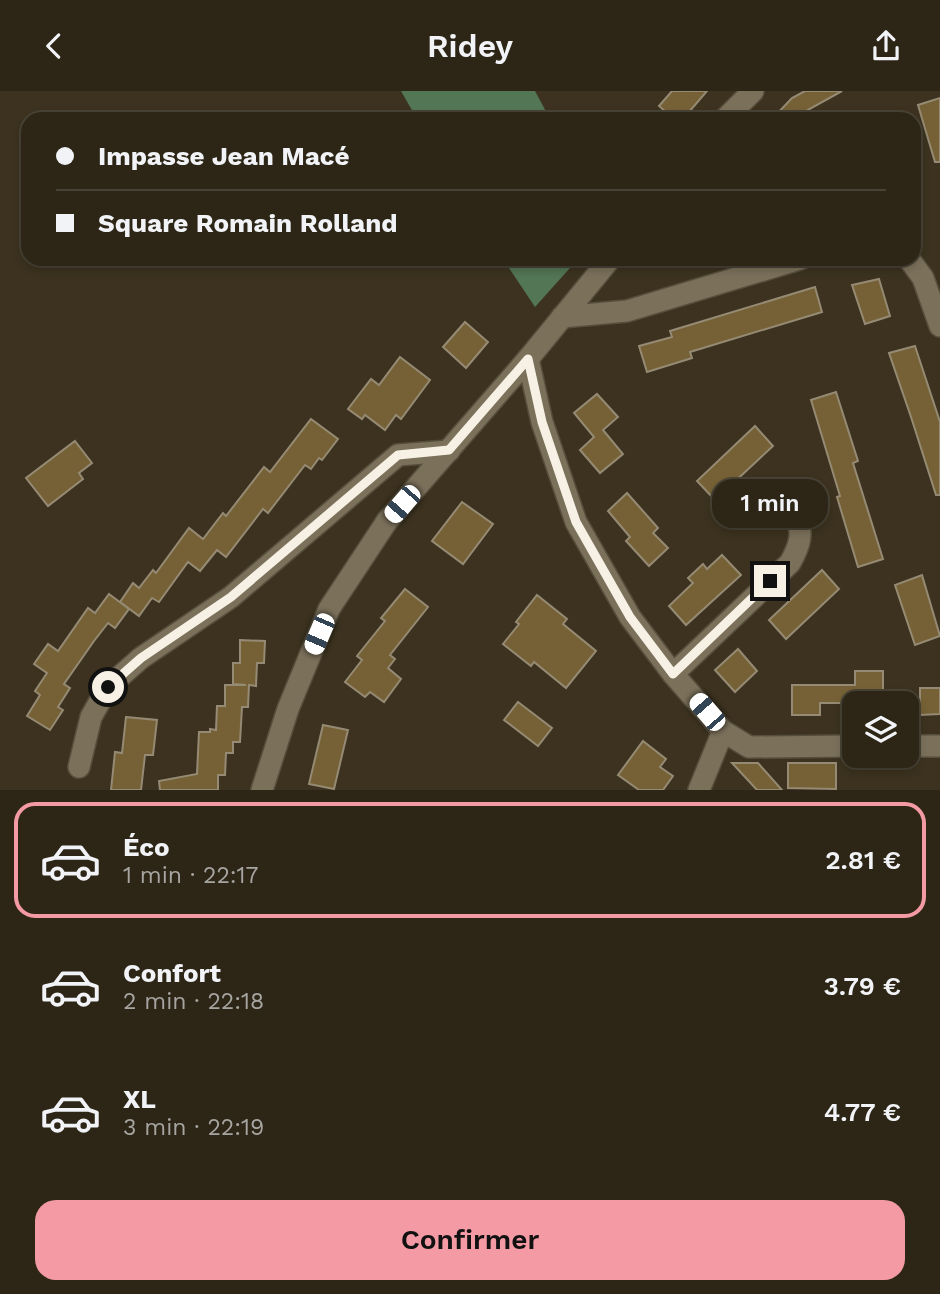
<!DOCTYPE html>
<html lang="fr">
<head>
<meta charset="utf-8">
<style>
	:root { --surface:#2d2617; --page:#393224; --text:#f1f3f6; --muted:#a7a5a1; --line:#484336; --accent:#f49aa5 }
	body { margin:0; font-family:"Work Sans",sans-serif; background:var(--page); color:var(--text); height:100vh; display:flex; flex-direction:column; font-size:26px; white-space:nowrap }
	* { box-sizing:border-box; margin:0 }
	p { font-size:23px; color:var(--muted) }
	.icon { flex:none; width:38px; height:38px; fill:none; stroke:currentColor; stroke-width:2; stroke-linecap:round; stroke-linejoin:round }
	.map { position:relative; height:699px; overflow:hidden }
	.sheet { display:flex; flex-direction:column; background:var(--surface); flex:1 }
	.sheet>* { flex:none }
	.banner { position:absolute; left:21px; top:21px; width:900px; height:154px; border-radius:21px; box-shadow:0 4px 10px #0003,0 0 0 2px var(--line); display:grid; align-content:center; height:154px; padding:0 35px; background:var(--surface) }
	.controls { position:absolute; left:842px; top:600px; display:grid; gap:14px }
	.controls a { display:grid; place-items:center; width:77px; height:77px; border-radius:14px; background:var(--surface); box-shadow:0 4px 10px #0003,0 0 0 2px var(--line); font-size:35px }
	.end { position:absolute; width:32px; height:32px; margin:-16px; border:9px solid #f7f1e5; background:#111; box-shadow:0 0 0 4px #111 }
	.from { border-radius:50% }
	.bubble { position:absolute; height:49px; border-radius:21px; background:var(--surface); box-shadow:0 4px 10px #0003,0 0 0 2px var(--line); font-size:23px; font-weight:600; line-height:49px; text-align:center }
	.car { position:absolute; width:21px; height:42px; margin:-21px -10px; border-radius:9px; box-shadow:0 0 5px 2px #0007; background:linear-gradient(#fff 24%,#345 0 40%,#fff 0 76%,#345 0 86%,#fff 0) }
	.banner b { display:flex; align-items:center; gap:24px; height:66px; font-size:26px }
	.banner b+b { border-top:2px solid var(--line) }
	.banner i { width:18px; height:18px; background:var(--text) }
	ul { padding:12px 0 0; list-style:none }
	li { display:flex; align-items:center; gap:21px; height:116px; margin:0 14px 10px; padding:0 21px; border:4px solid transparent; border-radius:21px }
	li div { flex:1 }
	li b { display:block; font-size:26px }
	li em { font-style:normal; font-weight:600 }
	li.on { border-color:var(--accent) }
	li>.icon { width:63px; height:63px; stroke-width:1.5 }
	.cta { display:flex; gap:14px; margin-top:auto; padding:14px 35px }
	.cta a { flex:1; height:80px; border-radius:21px; background:var(--accent); color:#111; font-size:28px; font-weight:600; line-height:80px; text-align:center }
	header { display:flex; justify-content:space-between; align-items:center; height:91px; padding:0 35px; background:var(--surface); font-size:32px; font-weight:600 }
	.map>svg:first-child { display:block }
	.forest { fill:#537654 }
	.building { fill:#766136; stroke:#958a73; stroke-width:2 }
	.lines { fill:none; stroke-linecap:round; stroke-linejoin:round }
	.minor-casing { stroke:#564e3c; stroke-width:24 }
	.minor { stroke:#7b705a; stroke-width:21 }
	.route { stroke:#f7f1e5; stroke-width:9 }
</style>
</head>
<body>
<header><svg class="icon" aria-label="back" viewBox="0 0 24 24"><path d="M15 5l-7 7 7 7"/></svg>Ridey<svg class="icon" aria-label="share" viewBox="0 0 24 24"><path d="M12 15V3M7 8l5-5 5 5M5 13v7h14v-7"/></svg></header>
<div class="map">
<svg width="940" height="699" viewBox="0 0 940 699">
	<rect width="100%" height="100%" fill="#3c321f"/>
	<g class="forest">
		<polygon points="401,0 535,0 550,28 417,28"/>
		<polygon points="503,168 578,168 535,216"/>
	</g>
	<g class="building">
		<polygon points="672,0 707,0 683,28 674,28 659,15"/>
		<polygon points="805,0 842,0 804,21 797,28 772,28 792,7"/>
		<polygon points="940,7 940,71 935,71 918,14"/>
		<polygon points="879,188 890,225 865,233 852,194"/>
		<polygon points="815,196 822,221 690,261 692,267 647,281 639,255 672,246 670,240"/>
		<polygon points="465,231 488,251 466,277 443,256"/>
		<polygon points="915,255 940,331 940,404 936,404 911,326 889,262"/>
		<polygon points="400,266 430,289 401,328 396,324 385,339 365,324 362,328 348,318 371,288 379,294"/>
		<polygon points="836,301 858,370 853,372 883,468 858,476 837,406 840,405 811,309"/>
		<polygon points="597,303 618,326 603,339 623,363 600,382 580,359 594,346 574,322"/>
		<polygon points="311,328 338,348 322,369 319,367 311,378 305,374 268,422 263,418 226,466 217,459 200,480 188,471 159,511 152,507 139,525 120,511 133,492 139,497 153,479 156,482 189,437 203,448 223,422 226,425 264,376 270,381"/>
		<polygon points="755,335 773,355 715,409 697,390"/>
		<polygon points="75,350 92,372 79,382 83,388 48,415 26,387"/>
		<polygon points="627,402 658,437 653,442 668,457 649,475 626,450 630,446 608,420"/>
		<polygon points="462,411 493,433 463,473 432,450"/>
		<polygon points="722,464 741,484 686,534 669,515 693,492 688,487 703,473 707,478"/>
		<polygon points="822,479 839,498 786,548 769,529"/>
		<polygon points="922,484 940,545 915,554 895,494"/>
		<polygon points="405,498 428,516 390,564 395,568 388,577 401,588 384,611 370,601 365,606 345,591 362,569 357,565 385,530 381,527"/>
		<polygon points="109,503 129,518 115,537 108,532 94,550 64,593 70,597 58,616 63,619 50,639 27,625 40,604 35,600 47,582 34,573 48,553 58,560 88,517 95,522"/>
		<polygon points="537,504 567,528 563,533 596,560 566,597 534,571 531,575 503,553 519,533 516,531"/>
		<polygon points="240,549 265,550 264,572 257,572 256,595 249,594 248,616 242,616 240,651 233,651 233,662 226,662 225,684 218,684 218,699 160,699 159,690 197,683 199,641 210,641 210,638 216,639 217,615 225,615 225,594 246,594 233,593 233,572 240,572"/>
		<polygon points="738,558 757,580 735,601 715,579"/>
		<polygon points="855,580 883,580 883,612 820,612 820,624 792,624 792,594 855,594"/>
		<polygon points="920,597 940,597 940,623 920,624"/>
		<polygon points="518,611 552,637 538,655 504,629"/>
		<polygon points="126,626 157,629 153,664 145,664 141,699 111,699 115,661 122,662"/>
		<polygon points="323,634 348,639 334,698 309,693"/>
		<polygon points="643,650 666,668 660,676 673,685 663,699 639,699 618,684"/>
		<polygon points="732,672 758,672 782,699 757,699"/>
		<polygon points="788,672 836,672 836,698 788,697"/>
	</g>
	<g class="lines">
		<defs>
			<g id="minor">
				<polyline points="725,28 753,0"/>
				<polyline points="909,168 923,187 940,235"/>
				<polyline points="562,226 627,220 800,168"/>
				<polyline points="528,268 542,331 576,431 630,526 673,583 723,640 749,656 854,655"/>
				<path d="M673,583l117,-111c10,-18 13,-28 7,-48"/>
				<polyline points="906,655 940,655"/>
				<polyline points="79,676 91,626 108,596 141,567 231,506 398,364 449,360"/>
				<polyline points="262,699 288,618 329,518 387,430 528,268 610,168"/>
				<polyline points="699,699 723,640"/>
			</g>
		</defs>
		<use href="#minor" class="minor-casing"/>
		<use href="#minor" class="minor"/>
	</g>
	<g class="lines">
		<polyline class="route" points="108,596 141,567 231,506 398,364 449,359 528,268 542,331 576,431 630,526 673,583 770,490"/>
	</g>
</svg>
<div class="controls">
<a><svg class="icon" aria-label="layers" viewBox="0 0 24 24"><path d="M12 4l9 5-9 5-9-5zM3 14l9 5 9-5"/></svg></a>
</div>
<i class="end from" style="left:108px;top:596px"></i>
<i class="end" style="left:770px;top:490px"></i>
<div class="bubble" style="left:712px;top:388px;width:116px">1 min</div>
<i class="car" style="left:402px;top:413px;rotate:221deg"></i>
<i class="car" style="left:319px;top:543px;rotate:203deg"></i>
<i class="car" style="left:707px;top:621px;rotate:319deg"></i>
<div class="banner">
<b><i class="from"></i>Impasse Jean Macé</b>
<b><i></i>Square Romain Rolland</b>
</div>
</div>
<section class="sheet">
<ul>
<li class="on"><svg class="icon" aria-label="car" viewBox="0 0 24 24"><path d="M5 17H2v-5l4-1 3-4h7l3 4 3 1v5h-3M9 17h6M6 11h13"/><circle cx="7" cy="17" r="2"/><circle cx="17" cy="17" r="2"/></svg><div><b>Éco</b><p>1 min · 22:17</p></div><em>2.81 €</em></li>
<li><svg class="icon" aria-label="car" viewBox="0 0 24 24"><path d="M5 17H2v-5l4-1 3-4h7l3 4 3 1v5h-3M9 17h6M6 11h13"/><circle cx="7" cy="17" r="2"/><circle cx="17" cy="17" r="2"/></svg><div><b>Confort</b><p>2 min · 22:18</p></div><em>3.79 €</em></li>
<li><svg class="icon" aria-label="car" viewBox="0 0 24 24"><path d="M5 17H2v-5l4-1 3-4h7l3 4 3 1v5h-3M9 17h6M6 11h13"/><circle cx="7" cy="17" r="2"/><circle cx="17" cy="17" r="2"/></svg><div><b>XL</b><p>3 min · 22:19</p></div><em>4.77 €</em></li>
</ul>
<div class="cta"><a>Confirmer</a></div>
</section>
</body>
</html>
